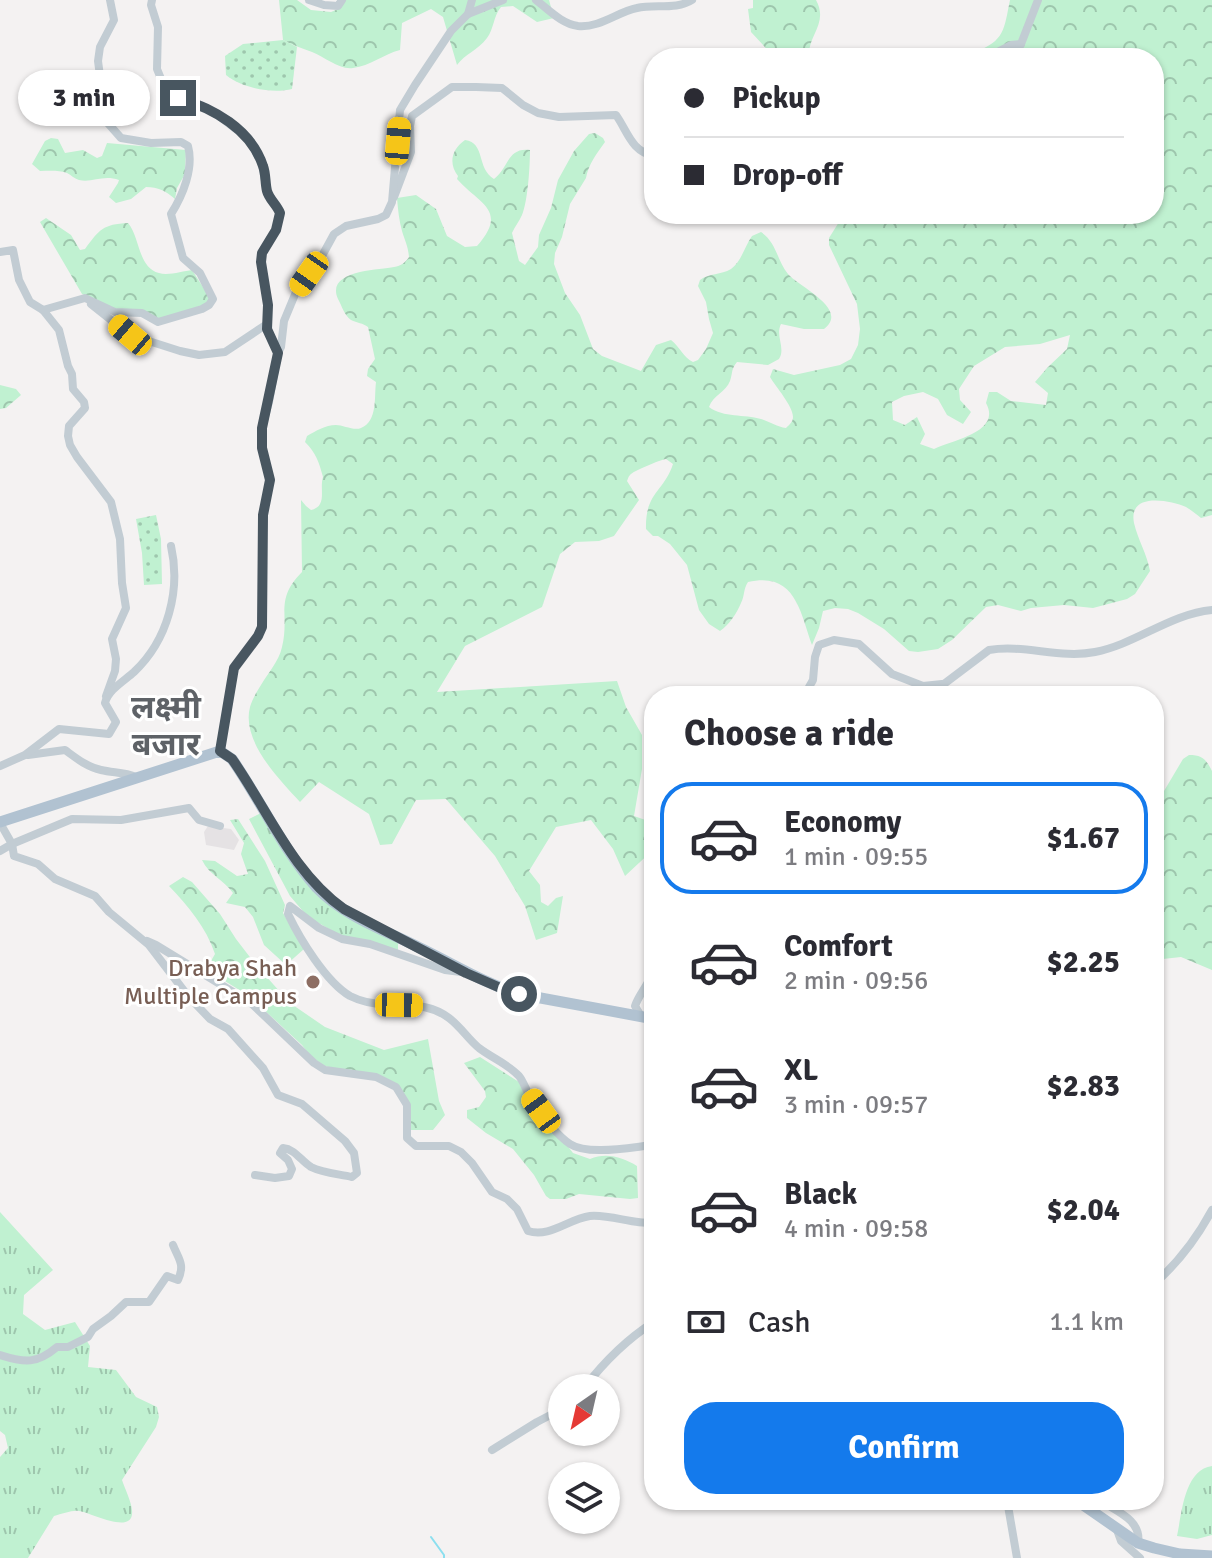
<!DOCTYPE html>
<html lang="en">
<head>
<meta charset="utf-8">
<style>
	:root { --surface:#fff; --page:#f7f7f7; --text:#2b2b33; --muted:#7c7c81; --line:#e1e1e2; --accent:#147aec }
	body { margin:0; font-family:Signika,"Noto Sans Devanagari",sans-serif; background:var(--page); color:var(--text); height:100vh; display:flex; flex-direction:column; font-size:30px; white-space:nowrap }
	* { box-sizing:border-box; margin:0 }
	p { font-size:26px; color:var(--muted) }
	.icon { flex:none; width:44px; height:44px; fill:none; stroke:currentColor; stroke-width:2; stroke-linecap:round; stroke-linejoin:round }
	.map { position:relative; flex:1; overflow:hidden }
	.details { position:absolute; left:644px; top:686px; width:520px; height:824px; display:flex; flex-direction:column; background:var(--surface); border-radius:32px; box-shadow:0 2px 6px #0004 }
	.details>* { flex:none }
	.banner { position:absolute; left:644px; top:48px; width:520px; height:176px; border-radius:32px; box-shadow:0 2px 6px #0004; display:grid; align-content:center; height:176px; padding:0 40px; background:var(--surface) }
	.needle { width:52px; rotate:214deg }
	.buttons { position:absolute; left:548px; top:1374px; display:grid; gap:16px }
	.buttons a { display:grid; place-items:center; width:72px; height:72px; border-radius:50%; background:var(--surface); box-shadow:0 2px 6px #0004; font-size:40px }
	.end { position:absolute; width:36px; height:36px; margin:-18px; border:10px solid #485660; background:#fff; box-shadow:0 0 0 4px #fff }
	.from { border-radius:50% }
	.bubble { position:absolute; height:56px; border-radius:28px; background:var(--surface); box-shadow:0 2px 6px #0004; font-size:26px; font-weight:700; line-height:56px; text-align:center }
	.car { position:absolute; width:24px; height:48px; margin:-24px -12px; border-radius:10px; box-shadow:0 0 6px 2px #0007; background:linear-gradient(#f5c518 24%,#345 0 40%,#f5c518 0 76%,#345 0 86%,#f5c518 0) }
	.banner b { display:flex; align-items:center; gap:28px; height:76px; font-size:30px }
	.banner b+b { border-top:2px solid var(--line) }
	.banner i { width:20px; height:20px; background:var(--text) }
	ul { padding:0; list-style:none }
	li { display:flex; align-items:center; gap:24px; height:112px; margin:0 16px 12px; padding:0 24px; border:4px solid transparent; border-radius:32px }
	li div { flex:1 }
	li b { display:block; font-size:30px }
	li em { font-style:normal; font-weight:700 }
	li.selected { border-color:var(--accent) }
	li>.icon { width:72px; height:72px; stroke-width:1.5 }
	h2 { padding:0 40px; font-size:36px; line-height:96px }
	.pay { display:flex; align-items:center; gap:20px; height:88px; padding:0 40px; font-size:30px }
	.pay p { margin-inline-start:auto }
	.button { display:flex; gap:16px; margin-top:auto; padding:16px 40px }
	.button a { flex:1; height:92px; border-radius:32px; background:var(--accent); color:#fff; font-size:32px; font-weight:700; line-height:92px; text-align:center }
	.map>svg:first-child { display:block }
	.education { fill:#e5e2e4 }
	.grass { fill:url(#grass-tufts) }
	.forest { fill:url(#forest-crowns); fill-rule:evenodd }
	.park { fill:url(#park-dots) }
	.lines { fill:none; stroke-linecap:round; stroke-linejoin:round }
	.stream { stroke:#8cdfef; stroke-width:2 }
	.minor { stroke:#c2ccd3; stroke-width:8 }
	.major { stroke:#b1c2d1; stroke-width:11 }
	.route { stroke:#485660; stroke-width:10 }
	.education-dot { fill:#8d6e63; stroke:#fff; stroke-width:3 }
	.labels { text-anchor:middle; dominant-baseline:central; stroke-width:6; stroke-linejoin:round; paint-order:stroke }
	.education-label { font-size:24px; fill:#785e54; stroke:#fff; text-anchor:end }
	.district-label { font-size:32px; font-weight:bold; fill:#5e6267; stroke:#fff }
</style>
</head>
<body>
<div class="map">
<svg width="1212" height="1558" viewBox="0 0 1212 1558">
	<defs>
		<pattern id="grass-tufts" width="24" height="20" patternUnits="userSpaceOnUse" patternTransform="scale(2)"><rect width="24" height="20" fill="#c0f1d1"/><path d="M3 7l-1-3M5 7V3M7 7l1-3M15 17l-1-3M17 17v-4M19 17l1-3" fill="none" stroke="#9ec6ad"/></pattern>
		<pattern id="forest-crowns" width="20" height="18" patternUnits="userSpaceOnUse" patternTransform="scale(2)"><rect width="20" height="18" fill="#c0f1d1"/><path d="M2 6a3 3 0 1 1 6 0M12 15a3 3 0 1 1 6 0" fill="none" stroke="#9ec6ad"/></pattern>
		<pattern id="park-dots" width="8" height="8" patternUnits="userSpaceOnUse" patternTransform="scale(2)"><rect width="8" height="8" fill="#c0f1d1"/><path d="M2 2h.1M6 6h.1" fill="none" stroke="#9ec6ad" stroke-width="1.8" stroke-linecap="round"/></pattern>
	</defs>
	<rect width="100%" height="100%" fill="#f4f2f2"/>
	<polygon class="education" points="208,826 231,829 239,840 234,850 206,845 204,832"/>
	<g class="grass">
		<polygon points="263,812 320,895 398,937 398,952 343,937 308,917 290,896 249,819"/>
		<path d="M0,1212l53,58 -29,25 -1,19 22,16 30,-8 15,24 -2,21 28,3 20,27 21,10 2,10 -3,10 -34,53c3,9 9,21 10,30 3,27 -42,2 -53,1 -7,-1 -17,3 -25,5l-26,42h-28v-101l8,-9 -3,-13 -5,-4z"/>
		<path d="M1212,1466v69l-15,4 -20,-3c5,-23 7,-66 35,-70z"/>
	</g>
	<g class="forest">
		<path d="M279,0h18l14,10 20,2 7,-3 5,-9h206l5,18 -17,4 -24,-16 -12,1c-8,10 -7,22 -14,31 -9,12 -22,16 -30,27l-14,-48 -12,-8 -29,14 -2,27c-16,4 -30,16 -47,18 -14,2 -28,-11 -41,-16 -10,-4 -20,-7 -29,-12z"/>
		<path d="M753,0h63c13,24 -9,35 -7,58h-34l-24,-26 -3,-23 5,-1z"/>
		<path d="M1010,0h202v515l-11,3c-5,-4 -10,-8 -15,-11 -17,-7 -58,-15 -52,16 4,17 13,31 16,48l-15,23 -8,5 -34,9 -29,-3 -33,3 -10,3 -23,-6 -12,2 -34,33 -14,9 -20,3 -9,-1 -25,-22 -26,-16 -10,-4 -13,-1 -12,3 -4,17 -7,17c-12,-34 -17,-74 -64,-63 -5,8 -3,13 -7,21 -4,10 -12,22 -21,28l-11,-7 -10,-14 -12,-45 -17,-21 -12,-8h-5l-7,-7c-1,-37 18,-37 27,-65l-7,-5c-6,1 -33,12 -36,16 -2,2 -2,4 -3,6l12,19 -25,36 -15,5 -24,1 -15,12 -18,53 -77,39 -28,46 180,-11 9,26 16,28v34l-8,47 20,7v26l-29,27 -12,-27 -22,-29 -35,7 -27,44 11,14 1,17 7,4 8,-8 7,-2 -6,37 -21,7 -11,-34 -30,-50 -49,-57 -30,1 -24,44 -12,1 -11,-31 -50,-32 -19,20c-21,-23 -59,-61 -50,-95 2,-7 7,-16 11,-22 7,-12 18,-24 21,-38 8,-32 -8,-47 20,-75l-1,-72 5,6 5,4c17,-4 8,-21 12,-33 -4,-15 -7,-24 -18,-35l2,-6c9,-5 18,-11 29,-11 7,0 18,6 25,3 17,-7 13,-31 15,-46l-9,-6 1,-7 7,-10 -7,-32c-5,-4 -11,-4 -17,-7 -7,-5 -9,-14 -13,-21 -13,-29 41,-29 56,-32 7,-1 12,-5 15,-10 -1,-11 -4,-16 -7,-26 -3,-11 -4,-21 -5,-33l19,-3 20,14 11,27 18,11 12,-1c32,-36 2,-42 -20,-67l1,-3c-10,-13 -6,-27 7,-36 21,3 11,28 29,39 15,-11 13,-32 36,-29 0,15 -2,51 -8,65 -3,7 -7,11 -10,18l7,28 6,4 13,-18 1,-12 12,-27 7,-28 16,-29 15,-17 6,-1 8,5 2,4c-8,11 -17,23 -19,36l-16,26 -8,33 -7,16 -1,11 11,29 15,22 13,34 9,7 39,15 15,-26 15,-5c9,7 12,17 22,22l5,-2 8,-11 7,-16 -4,-14 -3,-17 -8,-16 2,-6c9,-7 21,-5 31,-11 10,-7 14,-23 21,-33l9,-4c16,11 16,29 27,42 11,13 62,35 36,55h-20l-23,-5c-6,12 5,24 -2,35l-11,6 -31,-3c-6,7 -4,10 -7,19 -4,11 -17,14 -21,26 15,11 35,7 52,12 9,3 16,8 25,9 3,-3 7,-6 7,-11 0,-11 -17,-30 -23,-40l3,-8 21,6 46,-10 11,-6 7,-14 2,-16 -3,-25 -28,-59v-7l15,-24h310v-156h-182l3,-6c30,-11 29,-23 35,-52zM1070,335l-3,14 -19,18 -13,15 13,11 -2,12 -35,-4 -14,-9h-8l-3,11c16,29 -33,37 -52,46l-14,-5 5,-10 -8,-17 -12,8 -12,-5 -1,-18 12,-6 19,-4 15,7 9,16 16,9 8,-12 -11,-12 -1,-11 15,-23 31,-19 35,-3z"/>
		<path d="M51,138l7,1 7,14 18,-3 14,8 5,-2 5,-13 79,7 -1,24 -8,14 -2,11c-9,-8 -17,-12 -29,-12l-15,12 -15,4 -7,-6 9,-14 1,-3c-16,-6 -26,3 -40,0 -4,-1 -8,-5 -12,-7 -9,-3 -17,-2 -27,-2l-8,-7 13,-23z"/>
		<path d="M46,218l25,17 9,15 5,-1c14,-19 18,-25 43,-26 12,14 10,45 31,50 9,3 24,-2 33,-3l18,28 -3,6 -49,15 -43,-9 -33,-16 -42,-72z"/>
		<polygon points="0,385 16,389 21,395 6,408 0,409"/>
		<path d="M1189,755c13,0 17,4 23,16v199l-31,-13 -27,3v-170l5,3 5,-2 19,-32z"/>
		<path d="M238,819l27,42 20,44 -2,8 21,36 -18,16 -22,-20 -11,-28 -8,-10 -19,-4 7,-10c-9,-13 -24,-18 -31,-33l13,1 22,15 11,-2 -7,-20 3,-11 -14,-23z"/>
		<path d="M183,877l9,5 28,32 16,25 20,26 34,38 35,24 59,23 44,-11 11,62 6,14 -12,15h-22v-24l-26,-26 -60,-14 -14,-9 -9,-12 -53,-49 -29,-18 -16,-5 11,-19c-9,-27 -27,-48 -46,-68z"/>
		<path d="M480,1057l39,25 54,71 17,6c16,-7 33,-2 47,7l1,32 -8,1 -51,-5 -13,5h-16l-4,-3 -12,-21 -21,-26 -27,-16 -19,-15v-8l12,-3 7,-10 -1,-6 -21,-28z"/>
	</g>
	<g class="park">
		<path d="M283,40l14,7 -5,42c-19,5 -51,-1 -66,-14l-1,-19 18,-12z"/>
		<polygon points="156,515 161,539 162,584 144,585 142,553 136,519"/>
	</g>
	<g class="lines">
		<polyline class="stream" points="431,1537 444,1555 444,1558"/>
		<g class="minor">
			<polyline points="152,0 151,5 158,27 157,69 164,86 168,92 178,98 201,105 219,116 249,139 262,164 267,192 280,213 276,230 262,253 261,262 268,305 267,329 278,353 269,402 262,428 262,448 270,480 263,515 262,627 258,636 234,668 220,751"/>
			<polyline points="309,0 324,5 338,6 342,0"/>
			<path d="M536,0c13,10 26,24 42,26 22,2 39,-14 59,-18 17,-4 40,2 55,-8"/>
			<polyline points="468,14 472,0"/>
			<polyline points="986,58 1011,45 1021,44"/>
			<polyline points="1014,58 1021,44 1038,0"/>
			<path d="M394,197l17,-45 -1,-26 2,-10 40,-29h24l26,1 21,17 15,8 21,4 57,-2c12,17 15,36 38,41"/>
			<polyline points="0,252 13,250 19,280 30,302 43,310 59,330 68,366 72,374 73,389 84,402 85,408 69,426 68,436 70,445 77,457 111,502 120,539 122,583 126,608 112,639 116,659 115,671 106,696"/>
			<polyline points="91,304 130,335 180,351 199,355 225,352 267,324"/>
			<path d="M43,310l42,-12 30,14 27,1 16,9 44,-13 7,-4 4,-6 -13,-26 -17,-15 -12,-44c12,-19 23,-46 17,-68l-7,-4 -30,1 -30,-5 -15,-17 -8,-60 2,-14 14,-27 -4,-20"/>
			<polyline points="278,353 281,347 284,321 296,292 322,256 334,234 346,226 378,219 386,215 392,202 400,110 415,85 451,31 468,14 503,0"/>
			<polyline points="804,696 813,680 815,657 819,645 834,640 859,644 892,674 923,686 942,684"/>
			<path d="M928,696l61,-46c35,-6 71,9 106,2 41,-8 75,-38 117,-42"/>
			<path d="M28,755l37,-5c11,8 22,17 36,20 12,3 23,2 35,7"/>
			<path d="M0,766l25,-11 34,-26 50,5 7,-12 -11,-19c3,-13 19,-22 29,-31 34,-32 47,-82 37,-126"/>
			<polyline points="0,823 12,844 72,819 121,820 189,808 199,820 220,826"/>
			<path d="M0,851l12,-7 2,12 24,8 17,15 40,17 14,16 40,33 39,51 22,23 18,10 35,39 15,27 24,9 43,37 9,12 3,20 -5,4c-13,-3 -29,-4 -41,-10 -10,-6 -16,-18 -28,-19l-3,5 8,7 4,9 -3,7 -14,2 -20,-3"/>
			<path d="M147,941l9,4 95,58 63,60 11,7 51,7 20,10 11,18v33l9,8h33l12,6 11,11 20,29 15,7 10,10 11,22c22,7 40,-12 62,-15 21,-2 47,10 64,6"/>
			<path d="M461,972l-16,-2 -75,-26 -28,-5 -23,-11 -29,-22 -2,8c12,25 38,68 62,82 10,5 24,8 35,8 24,2 44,-1 64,14 12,9 19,21 30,30 13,10 29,16 40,28 5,6 7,15 12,22 10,16 23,35 39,46 18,12 62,3 84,1"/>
			<path d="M641,1016l-6,-10c4,-12 13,-20 17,-33"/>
			<path d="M1154,1284c24,-21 43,-46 58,-74"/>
			<path d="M0,1355c25,8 37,9 57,-8h11l20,-10 5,-8 18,-13 15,-14h23l18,-26 11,4c7,-16 1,-20 -5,-35"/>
			<path d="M584,1388c20,-26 43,-49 70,-66"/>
			<polyline points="492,1450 537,1422 562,1409"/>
			<polyline points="1007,1500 1017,1558"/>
			<path d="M1099,1500c17,11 43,20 39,43"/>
			<polyline points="1117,1530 1121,1541 1140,1558"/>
		</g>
		<g class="major">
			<path d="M0,822l220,-71 12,8c29,42 51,91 85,129 27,28 67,42 101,59 34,16 65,36 101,47l135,25"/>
			<polyline points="1076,1500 1138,1543 1154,1548 1180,1554 1212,1556"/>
		</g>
	</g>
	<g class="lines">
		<path class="route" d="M178,98c35,10 73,31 85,68 3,8 2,17 4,25 2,8 10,14 13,22l-4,17 -14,23 -1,9 7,43 -1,24 11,24 -16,75v20l8,32 -7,35 -1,112 -4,9 -24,32 -14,83 12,8c36,51 60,113 112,150l122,64 39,17 14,4"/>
	</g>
	<circle class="education-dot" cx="313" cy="982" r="8"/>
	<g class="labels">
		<g class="education-label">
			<text x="297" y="968">Drabya Shah<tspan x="297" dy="28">Multiple Campus</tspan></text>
		</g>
		<g class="district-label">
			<text x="166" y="707">लक्ष्मी<tspan x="166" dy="37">बजार</tspan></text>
		</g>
	</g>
</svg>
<div class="buttons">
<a><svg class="needle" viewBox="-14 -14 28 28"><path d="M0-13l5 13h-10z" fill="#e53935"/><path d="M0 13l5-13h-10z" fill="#7c7c81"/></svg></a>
<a><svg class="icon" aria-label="layers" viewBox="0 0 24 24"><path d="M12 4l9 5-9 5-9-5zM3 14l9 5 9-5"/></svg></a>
</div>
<i class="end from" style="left:519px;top:994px"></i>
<i class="end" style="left:178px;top:98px"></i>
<div class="bubble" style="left:18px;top:70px;width:132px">3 min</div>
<i class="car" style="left:398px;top:141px;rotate:5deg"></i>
<i class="car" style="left:309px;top:274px;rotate:215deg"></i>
<i class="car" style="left:130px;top:335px;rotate:310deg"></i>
<i class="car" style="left:399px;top:1005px;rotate:91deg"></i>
<i class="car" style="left:541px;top:1111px;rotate:324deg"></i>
<div class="banner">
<b><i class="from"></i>Pickup</b>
<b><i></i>Drop-off</b>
</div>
<section class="details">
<h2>Choose a ride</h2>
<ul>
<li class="selected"><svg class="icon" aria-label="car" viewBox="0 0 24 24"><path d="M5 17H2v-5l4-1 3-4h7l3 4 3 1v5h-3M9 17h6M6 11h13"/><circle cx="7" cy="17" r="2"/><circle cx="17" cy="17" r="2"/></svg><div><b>Economy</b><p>1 min · 09:55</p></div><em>$1.67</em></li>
<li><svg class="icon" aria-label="car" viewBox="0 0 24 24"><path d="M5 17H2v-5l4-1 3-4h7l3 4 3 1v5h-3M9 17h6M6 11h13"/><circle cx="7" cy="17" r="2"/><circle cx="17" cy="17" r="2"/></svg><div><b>Comfort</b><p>2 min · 09:56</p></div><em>$2.25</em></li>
<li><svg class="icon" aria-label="car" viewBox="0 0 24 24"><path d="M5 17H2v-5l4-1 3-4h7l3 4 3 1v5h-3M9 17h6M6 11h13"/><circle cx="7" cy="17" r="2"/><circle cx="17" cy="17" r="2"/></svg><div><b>XL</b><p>3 min · 09:57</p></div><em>$2.83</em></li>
<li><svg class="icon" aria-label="car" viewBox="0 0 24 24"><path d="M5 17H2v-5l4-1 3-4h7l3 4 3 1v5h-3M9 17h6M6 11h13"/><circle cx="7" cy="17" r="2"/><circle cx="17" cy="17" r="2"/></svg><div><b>Black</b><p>4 min · 09:58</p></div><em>$2.04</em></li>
</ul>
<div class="pay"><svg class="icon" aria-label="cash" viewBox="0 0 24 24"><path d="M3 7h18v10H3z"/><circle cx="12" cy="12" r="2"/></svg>Cash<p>1.1 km</p></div>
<div class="button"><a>Confirm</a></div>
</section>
</div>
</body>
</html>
